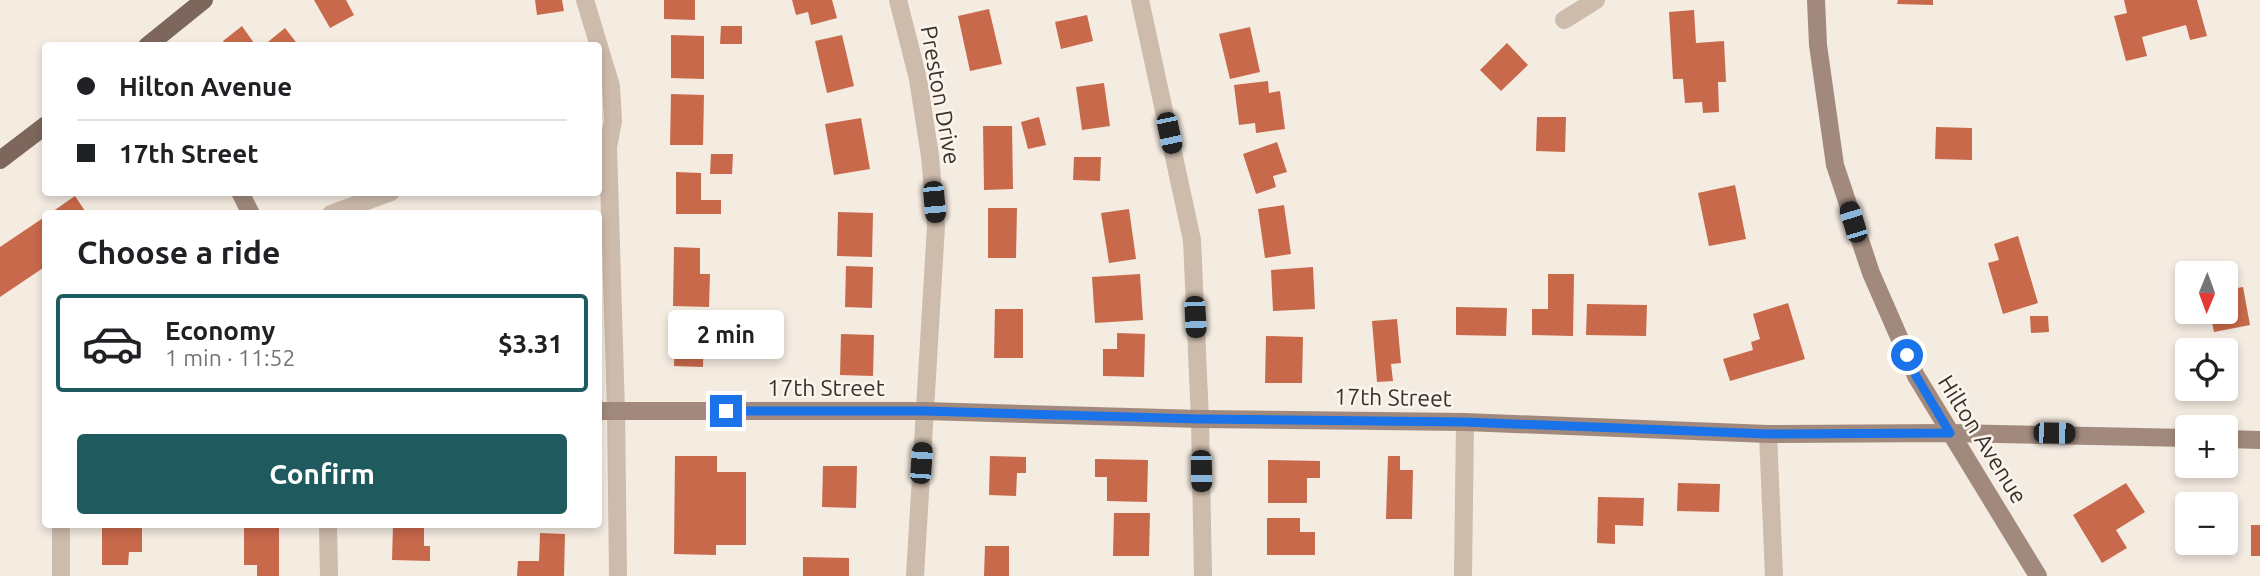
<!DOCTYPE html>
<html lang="en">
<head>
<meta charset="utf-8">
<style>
	:root { --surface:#fff; --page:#f6f6f6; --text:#202124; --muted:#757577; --line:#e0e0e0; --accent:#1f5a5e }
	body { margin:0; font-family:Ubuntu,sans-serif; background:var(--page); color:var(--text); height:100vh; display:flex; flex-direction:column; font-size:26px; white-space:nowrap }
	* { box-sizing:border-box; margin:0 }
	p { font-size:23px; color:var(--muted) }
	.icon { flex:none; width:38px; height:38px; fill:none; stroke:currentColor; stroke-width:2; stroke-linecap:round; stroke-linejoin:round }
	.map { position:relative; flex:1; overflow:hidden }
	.details { position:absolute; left:42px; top:210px; width:560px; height:318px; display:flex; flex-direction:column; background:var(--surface); border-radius:7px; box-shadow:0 4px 10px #0003 }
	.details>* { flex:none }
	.hud { position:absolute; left:42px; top:42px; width:560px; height:154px; border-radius:7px; box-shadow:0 4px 10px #0003; display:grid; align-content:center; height:154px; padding:0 35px; background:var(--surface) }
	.needle { width:46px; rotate:181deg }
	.tools { position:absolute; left:2175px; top:261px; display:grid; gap:14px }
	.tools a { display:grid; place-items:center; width:63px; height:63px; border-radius:7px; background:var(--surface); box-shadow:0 4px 10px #0003; font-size:35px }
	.end { position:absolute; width:32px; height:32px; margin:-16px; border:9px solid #1a73e8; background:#fff; box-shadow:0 0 0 4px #fff }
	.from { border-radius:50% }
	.bubble { position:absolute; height:49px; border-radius:7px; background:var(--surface); box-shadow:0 4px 10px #0003; font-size:23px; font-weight:600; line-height:49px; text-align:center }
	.car { position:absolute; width:21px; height:42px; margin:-21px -10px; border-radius:9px; box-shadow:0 0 5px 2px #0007; background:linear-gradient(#222 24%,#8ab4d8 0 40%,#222 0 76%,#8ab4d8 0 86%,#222 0) }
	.hud b { display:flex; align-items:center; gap:24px; height:66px; font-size:26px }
	.hud b+b { border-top:2px solid var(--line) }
	.hud i { width:18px; height:18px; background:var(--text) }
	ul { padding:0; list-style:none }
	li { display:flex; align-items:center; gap:21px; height:98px; margin:0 14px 10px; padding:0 21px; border:4px solid transparent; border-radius:7px }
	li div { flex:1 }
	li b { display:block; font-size:26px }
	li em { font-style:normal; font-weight:600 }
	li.selected { border-color:var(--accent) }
	li>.icon { width:63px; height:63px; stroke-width:1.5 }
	h2 { padding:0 35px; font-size:32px; line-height:84px }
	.cta { display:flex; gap:14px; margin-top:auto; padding:14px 35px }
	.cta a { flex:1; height:80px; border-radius:7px; background:var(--accent); color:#fff; font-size:28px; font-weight:600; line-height:80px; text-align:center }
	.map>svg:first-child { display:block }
	.building { fill:#c8694b }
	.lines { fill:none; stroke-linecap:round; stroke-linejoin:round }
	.street { stroke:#cdbbac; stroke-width:18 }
	.secondary { stroke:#a18a7d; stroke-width:18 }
	.primary { stroke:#7d675c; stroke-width:18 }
	.route { stroke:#1a73e8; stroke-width:9 }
	.labels { text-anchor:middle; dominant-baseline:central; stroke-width:5; stroke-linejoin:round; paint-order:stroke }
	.street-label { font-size:23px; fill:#3b302b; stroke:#fbf5ee }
</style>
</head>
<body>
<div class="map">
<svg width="2260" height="576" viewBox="0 0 2260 576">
	<rect width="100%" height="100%" fill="#f4ebe1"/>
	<g class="building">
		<polygon points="314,0 346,0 354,15 330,28"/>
		<polygon points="535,0 562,0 564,11 537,15"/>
		<polygon points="664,0 695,0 695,20 664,19"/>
		<polygon points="792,0 832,0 837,18 811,25 808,12 796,15"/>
		<polygon points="1898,0 1933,0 1933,5 1897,4"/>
		<polygon points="2124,0 2197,0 2207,36 2190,40 2186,25 2142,37 2147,56 2126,61 2114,16 2127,13"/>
		<polygon points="989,9 1002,64 970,71 958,16"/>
		<polygon points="1694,10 1696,43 1724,41 1726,82 1718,82 1719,112 1703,113 1702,102 1685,103 1683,79 1673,79 1669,12"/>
		<polygon points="1087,15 1093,41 1061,49 1055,22"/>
		<polygon points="242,26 256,46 227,46 223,41"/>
		<polygon points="721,26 742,26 742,44 720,44"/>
		<polygon points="1250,27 1260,72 1230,79 1219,34"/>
		<polygon points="285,28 299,46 263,46"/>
		<polygon points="671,35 704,36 704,79 671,78"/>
		<polygon points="842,35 854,86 827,93 815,41"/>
		<polygon points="1507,43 1528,65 1501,91 1480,70"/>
		<polygon points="1268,81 1269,93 1280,91 1285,129 1256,133 1255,123 1239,125 1234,85"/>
		<polygon points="1104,83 1110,126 1082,130 1076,87"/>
		<polygon points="671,94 704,95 703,145 670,145"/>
		<polygon points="1039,117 1046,145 1028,149 1021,122"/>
		<polygon points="1537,117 1566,117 1565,152 1536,151"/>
		<polygon points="861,118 870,169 834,175 825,124"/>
		<polygon points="983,126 1012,126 1013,189 984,190"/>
		<polygon points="1936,127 1972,128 1972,160 1935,159"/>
		<polygon points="1277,142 1287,172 1273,176 1276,187 1256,194 1243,154"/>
		<polygon points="711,154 733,154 732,174 710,174"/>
		<polygon points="1074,157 1101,157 1100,181 1073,180"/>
		<polygon points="676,172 701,173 701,200 721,200 721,214 676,214"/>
		<polygon points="1735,185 1746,239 1709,246 1698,193"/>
		<polygon points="75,196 87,214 49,214"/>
		<polygon points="1284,205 1291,254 1265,258 1258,209"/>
		<polygon points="988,208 1017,208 1016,258 988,258"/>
		<polygon points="1129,209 1136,259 1109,263 1101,213"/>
		<polygon points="838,212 873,213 872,257 837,256"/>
		<polygon points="46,216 46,266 0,297 0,247"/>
		<polygon points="2018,236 2038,303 2003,314 1988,263 1999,260 1994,244"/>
		<polygon points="674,247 700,248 700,274 710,274 709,307 673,306"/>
		<polygon points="846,266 873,267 872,308 845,307"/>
		<polygon points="1313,267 1315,309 1273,311 1271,270"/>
		<polygon points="1140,274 1143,320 1095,323 1092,277"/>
		<polygon points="1548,274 1574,274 1573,336 1532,335 1532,309 1548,309"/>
		<polygon points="2243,287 2250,325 2214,332 2210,312 2226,312 2226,290"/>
		<polygon points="1788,303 1805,359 1730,381 1723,359 1753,350 1751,342 1760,339 1753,314"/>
		<polygon points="1587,304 1647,305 1646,336 1586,335"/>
		<polygon points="1456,307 1507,308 1506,336 1456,335"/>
		<polygon points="995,309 1023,309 1023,358 994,358"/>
		<polygon points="2030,316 2048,316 2049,332 2031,333"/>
		<polygon points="675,318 704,318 703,367 674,366"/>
		<polygon points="1397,319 1401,363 1391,364 1393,381 1377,382 1372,321"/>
		<polygon points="1117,333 1145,334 1144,377 1103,376 1103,349 1117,349"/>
		<polygon points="841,334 874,335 873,376 840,375"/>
		<polygon points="1266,336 1303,337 1302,383 1265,383"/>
		<polygon points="675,456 717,456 717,472 746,472 746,545 716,545 716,555 674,554"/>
		<polygon points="990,456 1026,457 1026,473 1017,473 1016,496 989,495"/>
		<polygon points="1388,456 1400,456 1400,470 1413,470 1412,519 1386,519"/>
		<polygon points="1095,459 1148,460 1147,502 1107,501 1107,477 1095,477"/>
		<polygon points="1268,460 1320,461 1320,478 1307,478 1307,503 1268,503"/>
		<polygon points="823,466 857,466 856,508 822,507"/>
		<polygon points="1678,483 1720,484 1719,512 1677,511"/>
		<polygon points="2126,483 2145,512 2116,530 2127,548 2102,563 2073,515"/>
		<polygon points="1598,497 1644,498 1643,526 1615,525 1615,544 1597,543"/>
		<polygon points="1114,513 1150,513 1149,556 1113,556"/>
		<polygon points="1267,518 1300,518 1300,532 1315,532 1315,555 1267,555"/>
		<polygon points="102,525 142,525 142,552 129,552 128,565 102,565"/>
		<polygon points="393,525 424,525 424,546 430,546 430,561 392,560"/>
		<rect x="2251" y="525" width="9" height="31"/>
		<polygon points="244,527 279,527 279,576 257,576 257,565 244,565"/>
		<polygon points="540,533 565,534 564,576 517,576 518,561 539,561"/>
		<polygon points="985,546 1009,546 1009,576 984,576"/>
		<polygon points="803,557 849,558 849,576 803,576"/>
	</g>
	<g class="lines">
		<g class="street">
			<polyline points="585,0 611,86 613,121 608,147 616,411 618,576"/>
			<polyline points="898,0 918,79 930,156 936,226 915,576"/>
			<polyline points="1140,0 1192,240 1200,419 1203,576"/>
			<polyline points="1564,20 1596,0"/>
			<polyline points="331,214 391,192"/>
			<polyline points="1768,434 1774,576"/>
			<polyline points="61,525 61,576"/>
			<polyline points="328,525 329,576"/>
			<polyline points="1463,576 1465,422"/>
		</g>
		<g class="secondary">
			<polyline points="1816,0 1818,45 1835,165 1871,273 1916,376 2038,576"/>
			<polyline points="240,192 251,214"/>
			<polyline points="598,411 925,411 1200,419 1465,422 1768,434 1950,433 2188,438"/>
			<polyline points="2226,439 2260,440"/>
		</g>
		<g class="primary">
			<polyline points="147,46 204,0"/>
			<polyline points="0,160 46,125"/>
		</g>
	</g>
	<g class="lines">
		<polyline class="route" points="726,411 925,411 1200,419 1465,422 1768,434 1950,433 1916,376 1907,355"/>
	</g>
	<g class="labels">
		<g class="street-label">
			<text transform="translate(941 95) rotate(80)">Preston Drive</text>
			<text x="826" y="387">17th Street</text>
			<text transform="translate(1393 397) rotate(1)">17th Street</text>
			<text transform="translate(1983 439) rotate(58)">Hilton Avenue</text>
		</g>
	</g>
</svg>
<div class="tools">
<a><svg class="needle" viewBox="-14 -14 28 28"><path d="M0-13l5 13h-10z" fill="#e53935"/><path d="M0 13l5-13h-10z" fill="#757577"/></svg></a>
<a><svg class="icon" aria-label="locate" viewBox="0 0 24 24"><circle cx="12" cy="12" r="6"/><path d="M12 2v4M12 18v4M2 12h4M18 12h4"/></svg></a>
<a>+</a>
<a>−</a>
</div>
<i class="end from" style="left:1907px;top:355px"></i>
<i class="end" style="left:726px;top:411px"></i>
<div class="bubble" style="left:668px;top:310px;width:116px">2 min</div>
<i class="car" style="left:1169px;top:133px;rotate:168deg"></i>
<i class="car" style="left:934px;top:202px;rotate:175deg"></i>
<i class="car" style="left:1853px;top:222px;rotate:343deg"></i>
<i class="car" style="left:1195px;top:317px;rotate:177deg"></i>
<i class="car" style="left:2054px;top:433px;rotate:91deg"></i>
<i class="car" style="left:921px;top:463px;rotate:4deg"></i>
<i class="car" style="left:1201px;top:471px;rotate:179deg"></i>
<div class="hud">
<b><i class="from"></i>Hilton Avenue</b>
<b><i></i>17th Street</b>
</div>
<section class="details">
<h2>Choose a ride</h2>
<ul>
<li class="selected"><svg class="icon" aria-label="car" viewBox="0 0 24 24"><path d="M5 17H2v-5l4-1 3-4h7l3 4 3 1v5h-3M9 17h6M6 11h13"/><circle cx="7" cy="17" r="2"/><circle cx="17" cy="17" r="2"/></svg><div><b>Economy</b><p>1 min · 11:52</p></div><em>$3.31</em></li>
</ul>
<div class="cta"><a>Confirm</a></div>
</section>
</div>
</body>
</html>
